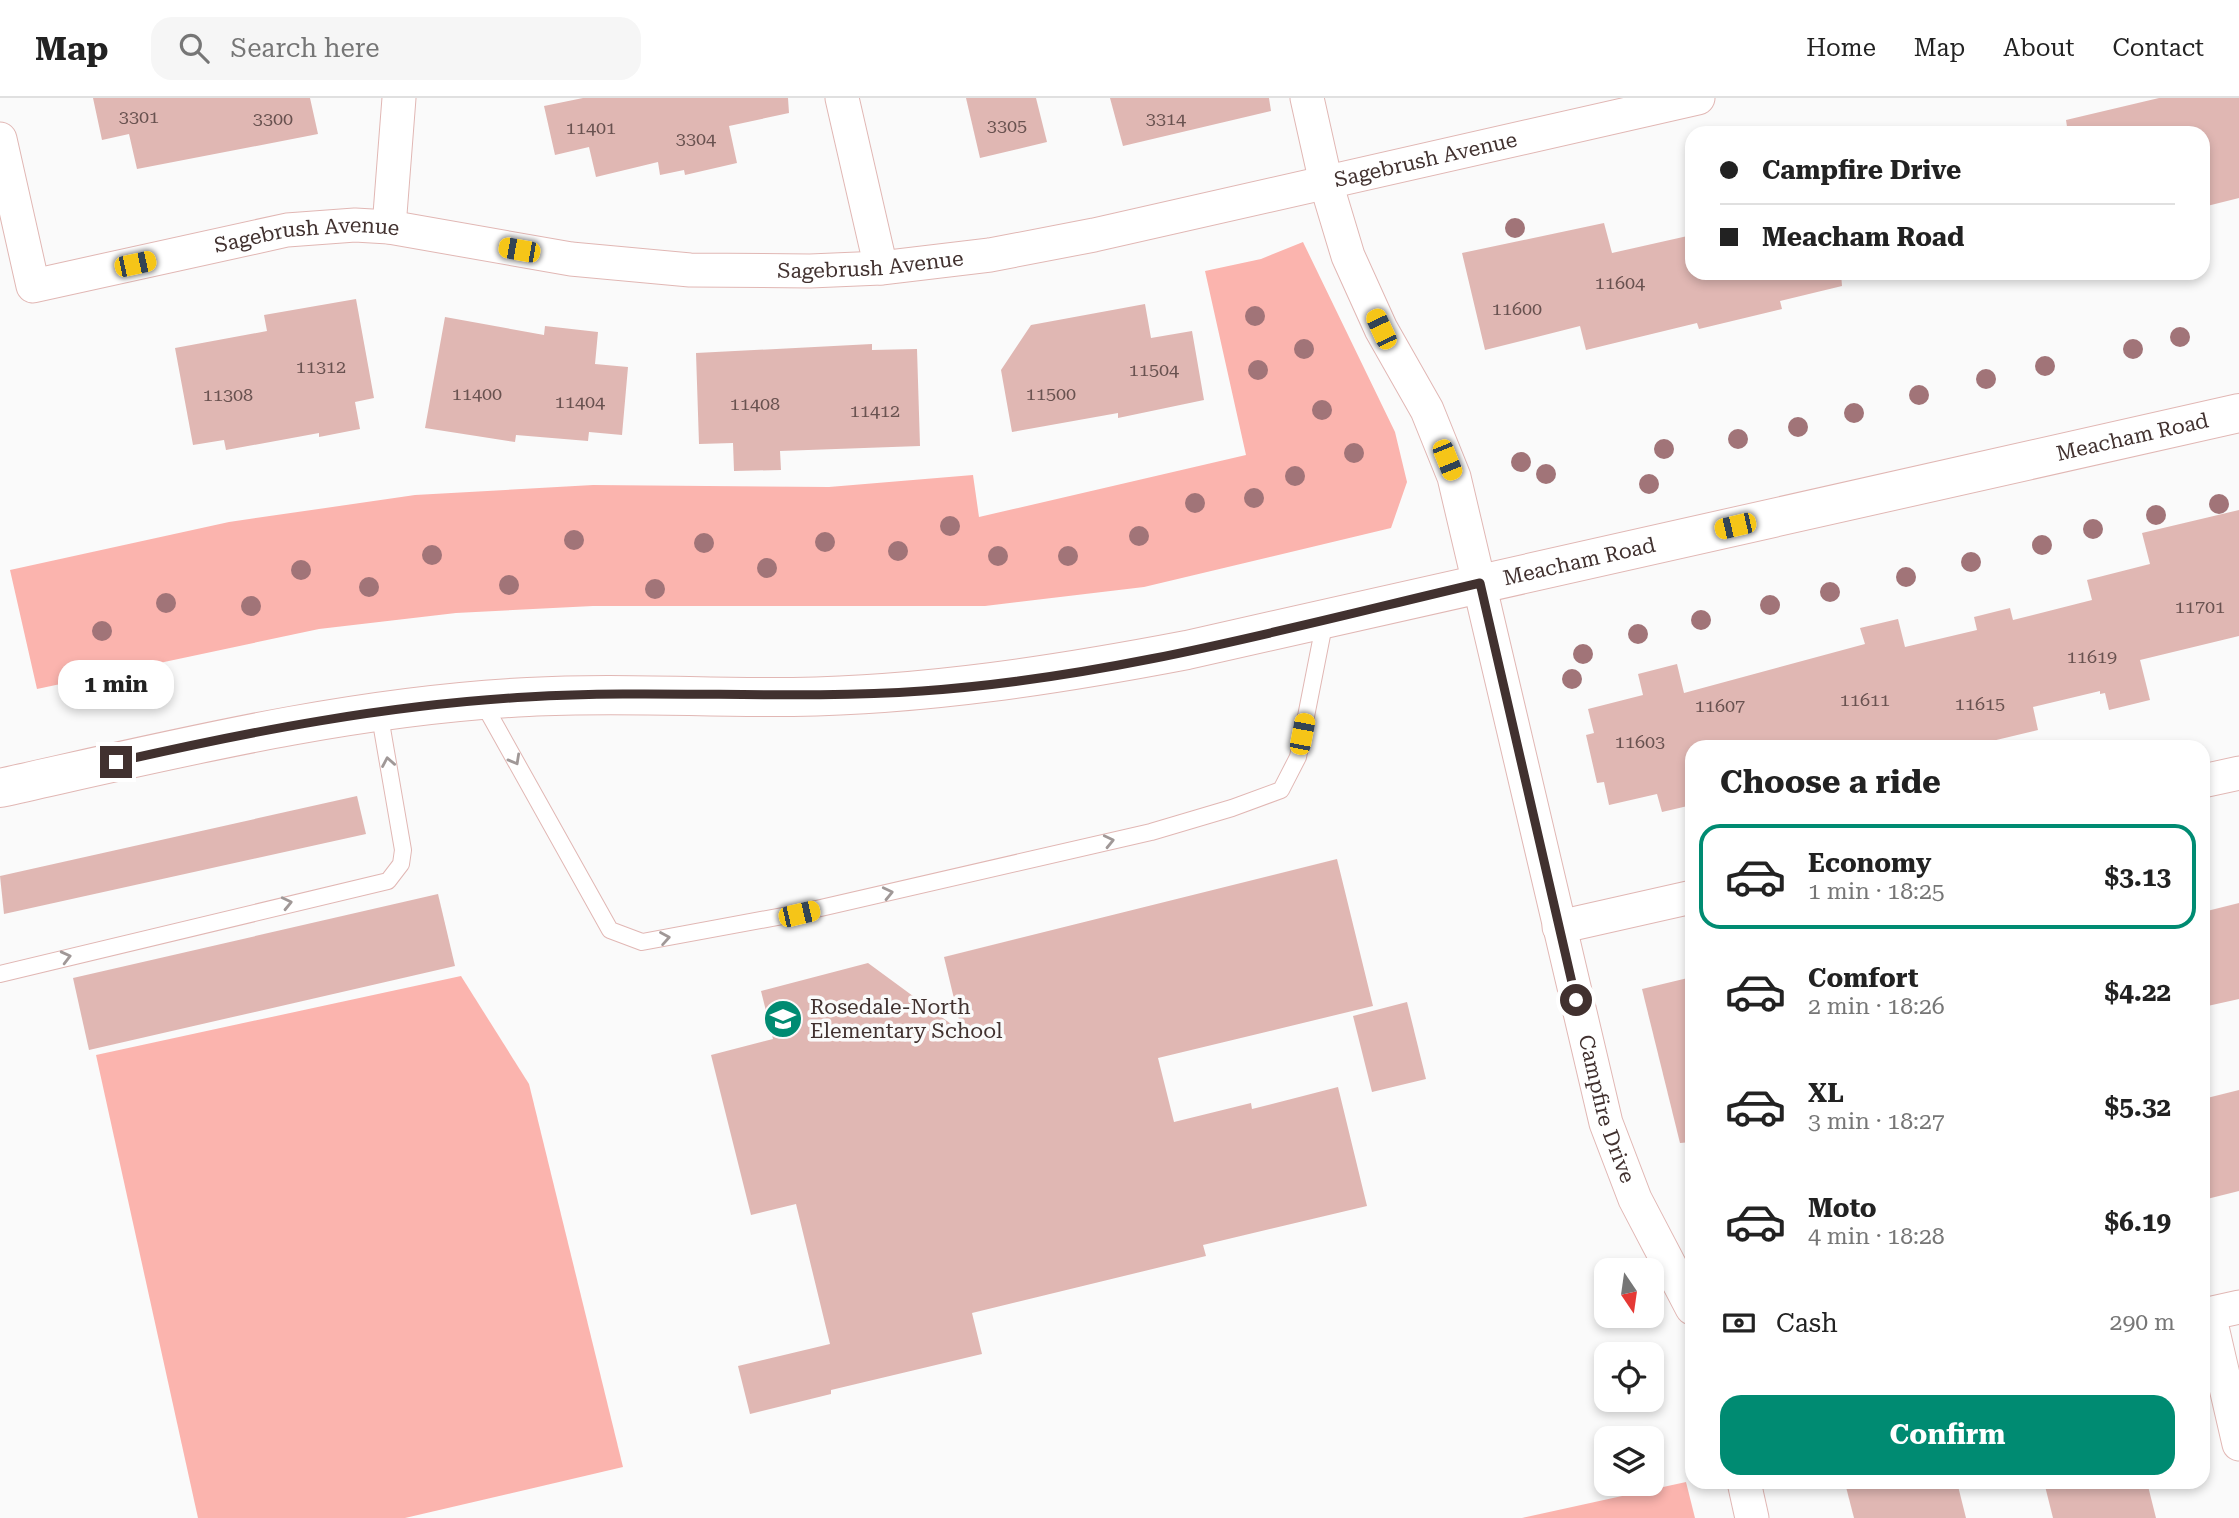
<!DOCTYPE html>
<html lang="en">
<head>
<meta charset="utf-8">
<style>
	:root { --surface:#fff; --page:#f6f6f6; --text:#222; --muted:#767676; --line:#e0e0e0; --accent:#008b72 }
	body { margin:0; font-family:"Roboto Serif",serif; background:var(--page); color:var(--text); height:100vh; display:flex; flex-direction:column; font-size:26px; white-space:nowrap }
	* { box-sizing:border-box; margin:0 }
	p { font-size:23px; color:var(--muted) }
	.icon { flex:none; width:38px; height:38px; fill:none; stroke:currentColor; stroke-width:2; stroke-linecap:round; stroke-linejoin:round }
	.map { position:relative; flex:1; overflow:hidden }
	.panel { position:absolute; left:1685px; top:642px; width:525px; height:749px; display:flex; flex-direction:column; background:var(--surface); border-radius:21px; box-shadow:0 4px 10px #0003 }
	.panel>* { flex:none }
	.hud { position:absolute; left:1685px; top:28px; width:525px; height:154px; border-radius:21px; box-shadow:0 4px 10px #0003; display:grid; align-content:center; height:154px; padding:0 35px; background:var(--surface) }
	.needle { width:46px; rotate:167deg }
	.buttons { position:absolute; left:1594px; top:1160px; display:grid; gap:14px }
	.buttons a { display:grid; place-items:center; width:70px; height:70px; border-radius:14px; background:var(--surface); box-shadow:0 4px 10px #0003; font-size:35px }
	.end { position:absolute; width:32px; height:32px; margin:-16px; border:9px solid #41312f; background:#fff; box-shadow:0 0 0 4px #fff }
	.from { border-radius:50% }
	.bubble { position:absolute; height:49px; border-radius:21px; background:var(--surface); box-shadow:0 4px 10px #0003; font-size:23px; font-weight:700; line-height:49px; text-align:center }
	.car { position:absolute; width:21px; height:42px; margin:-21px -10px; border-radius:9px; box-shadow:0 0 5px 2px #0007; background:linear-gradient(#f5c518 24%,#345 0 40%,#f5c518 0 76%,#345 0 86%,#f5c518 0) }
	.hud b { display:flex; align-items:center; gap:24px; height:66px; font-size:26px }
	.hud b+b { border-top:2px solid var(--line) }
	.hud i { width:18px; height:18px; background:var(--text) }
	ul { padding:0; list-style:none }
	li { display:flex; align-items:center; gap:21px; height:105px; margin:0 14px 10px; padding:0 21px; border:4px solid transparent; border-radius:21px }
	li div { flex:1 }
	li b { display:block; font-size:26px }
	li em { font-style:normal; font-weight:700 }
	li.selected { border-color:var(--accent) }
	li>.icon { width:63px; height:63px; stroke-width:1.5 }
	h2 { padding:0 35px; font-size:32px; line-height:84px }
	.pay { display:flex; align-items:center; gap:18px; height:77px; padding:0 35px; font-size:26px }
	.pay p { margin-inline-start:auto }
	.cta { display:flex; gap:14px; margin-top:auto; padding:14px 35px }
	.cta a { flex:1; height:80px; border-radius:21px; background:var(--accent); color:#fff; font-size:28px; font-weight:700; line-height:80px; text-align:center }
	header { display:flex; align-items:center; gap:42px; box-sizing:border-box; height:98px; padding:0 35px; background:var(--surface); border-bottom:2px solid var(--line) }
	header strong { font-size:33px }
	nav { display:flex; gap:38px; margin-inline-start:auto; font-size:24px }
	.search { width:490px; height:63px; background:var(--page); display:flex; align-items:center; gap:18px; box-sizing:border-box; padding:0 24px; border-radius:21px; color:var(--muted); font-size:26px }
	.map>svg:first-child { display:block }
	.green { fill:#fbb4ae }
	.building { fill:#e0b7b3 }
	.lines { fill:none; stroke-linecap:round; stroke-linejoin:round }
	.service-casing { stroke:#e1b7b4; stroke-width:18 }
	.minor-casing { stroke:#e1b7b4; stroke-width:35 }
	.tertiary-casing { stroke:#e1b7b4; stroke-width:40 }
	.service { stroke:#fff; stroke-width:16 }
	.minor { stroke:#fff; stroke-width:33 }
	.tertiary { stroke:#fff; stroke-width:38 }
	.tree { fill:#a17478 }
	.oneway { stroke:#a09897 }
	.route { stroke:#41312f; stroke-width:9 }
	.labels { text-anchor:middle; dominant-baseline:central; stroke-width:7; stroke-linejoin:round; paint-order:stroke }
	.number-label { font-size:18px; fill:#695250 }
	.street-label { font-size:21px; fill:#41312f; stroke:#fafafa }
	.poi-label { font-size:21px; fill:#41312f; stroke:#fafafa; text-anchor:start }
</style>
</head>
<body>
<header>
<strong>Map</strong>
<div class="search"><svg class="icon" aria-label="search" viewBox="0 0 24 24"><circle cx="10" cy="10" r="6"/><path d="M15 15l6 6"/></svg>Search here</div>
<nav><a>Home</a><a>Map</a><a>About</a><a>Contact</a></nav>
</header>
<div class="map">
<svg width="2239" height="1420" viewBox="0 0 2239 1420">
	<rect width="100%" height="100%" fill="#fafafa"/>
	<g class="green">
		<polygon points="1303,144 1395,334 1407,384 1391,430 1144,489 985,508 593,508 456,515 319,531 37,591 10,472 229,424 415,397 593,387 829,389 973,377 979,419 1246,357 1205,173 1261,161"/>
		<polygon points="461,878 529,986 623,1369 405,1420 198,1420 96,957"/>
		<polygon points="1686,1384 1695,1420 1522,1420"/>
	</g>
	<g class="building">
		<polygon points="93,0 310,0 318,36 137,71 129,36 102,42"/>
		<polygon points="583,0 788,0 789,15 729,28 737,65 685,77 684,72 660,77 658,64 596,79 589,49 555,57 544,8"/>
		<polygon points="966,0 1036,0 1047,44 980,60"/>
		<polygon points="1110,0 1269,0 1271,13 1123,48"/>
		<polygon points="2159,0 2239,0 2239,100 2203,109 2203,35 2068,35 2066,22"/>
		<polygon points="1604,125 1612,155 1692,137 1692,175 1841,175 1842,188 1780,203 1782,211 1699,231 1697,225 1586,252 1580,228 1485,252 1462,155"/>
		<polygon points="356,201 374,300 355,304 360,331 319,339 319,335 226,352 224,342 193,347 175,250 267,233 264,217"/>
		<polygon points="1145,206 1151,240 1192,233 1204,302 1118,320 1118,315 1012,334 1001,272 1031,227"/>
		<polygon points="445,219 544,237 545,228 598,234 595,266 628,269 622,337 589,334 588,343 516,337 515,344 425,330"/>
		<polygon points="872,246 872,252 917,251 920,348 780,353 781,372 734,373 733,345 699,346 696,255"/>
		<polygon points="2239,412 2239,538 2140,562 2150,602 2109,612 2105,595 2100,596 2100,593 2033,609 2038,632 1967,649 1692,649 1692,707 1662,714 1657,696 1609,707 1604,684 1597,685 1586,637 1594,635 1588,611 1643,597 1638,576 1677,566 1684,595 1865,546 1860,530 1898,521 1905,549 1977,532 1974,519 2010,510 2013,522 2092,502 2087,482 2150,466 2142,435"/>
		<polygon points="357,698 366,736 4,816 0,778"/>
		<polygon points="1337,761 1373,908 1158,960 1174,1024 1251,1005 1252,1011 1338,989 1367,1108 1203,1147 1206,1158 972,1215 982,1256 831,1292 831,1296 750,1316 738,1268 830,1246 796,1106 751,1117 711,957 773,941 761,893 868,865 962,934 944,859"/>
		<polygon points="438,796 455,868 89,952 73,880"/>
		<polygon points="2239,805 2239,901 2203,909 2203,814"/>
		<polygon points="1692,879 1692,1044 1680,1045 1642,891"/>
		<polygon points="1407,904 1426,981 1372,994 1353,918"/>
		<polygon points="2239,992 2239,1093 2203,1102 2203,1001"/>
		<polygon points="1865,1384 1957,1384 1966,1420 1854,1420 1846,1389"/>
		<polygon points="2044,1384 2147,1384 2156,1420 2053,1420"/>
	</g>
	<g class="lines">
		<defs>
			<g id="service">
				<polyline points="483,605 610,832 642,844 799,815 1151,734 1232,710 1281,692 1298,659 1325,522"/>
				<polyline points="0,876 388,783 401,766 403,752 379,613"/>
			</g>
			<g id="minor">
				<polyline points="842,0 881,170"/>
				<path id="s1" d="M1307,0l19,85 22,73 33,73 46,81 27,67 152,646 29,76 57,109"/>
				<path id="s2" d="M0,41l33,147 254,-56 68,-5 34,2 182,32 119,11 120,1 71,-3 109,-13 104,-20 604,-137"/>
				<polyline points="389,129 399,0"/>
				<polyline points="2203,683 2239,675"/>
				<polyline points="1559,829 1692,799"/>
				<polyline points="2209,1216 2239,1346"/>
				<polyline points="2203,1217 2239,1209"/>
				<polyline points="1744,1384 1752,1420"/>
			</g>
			<g id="tertiary">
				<path id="s3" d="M0,690c175,-39 348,-82 528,-91 88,-5 176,1 265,0 133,-2 263,-22 394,-47l1052,-237"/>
			</g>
		</defs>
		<use href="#service" class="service-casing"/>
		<use href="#minor" class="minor-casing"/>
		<use href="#tertiary" class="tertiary-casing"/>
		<use href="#service" class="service"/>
		<use href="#minor" class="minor"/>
		<use href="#tertiary" class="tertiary"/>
	</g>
	<g class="tree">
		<circle cx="1515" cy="130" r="10"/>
		<circle cx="1255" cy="218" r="10"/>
		<circle cx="2180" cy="239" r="10"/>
		<circle cx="1304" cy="251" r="10"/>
		<circle cx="2133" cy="251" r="10"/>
		<circle cx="2045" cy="268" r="10"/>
		<circle cx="1258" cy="272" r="10"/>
		<circle cx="1986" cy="281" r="10"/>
		<circle cx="1919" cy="297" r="10"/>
		<circle cx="1322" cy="312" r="10"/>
		<circle cx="1854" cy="315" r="10"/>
		<circle cx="1798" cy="329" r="10"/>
		<circle cx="1738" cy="341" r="10"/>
		<circle cx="1664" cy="351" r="10"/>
		<circle cx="1354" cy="355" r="10"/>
		<circle cx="1521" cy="364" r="10"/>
		<circle cx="1546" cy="376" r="10"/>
		<circle cx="1295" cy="378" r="10"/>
		<circle cx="1649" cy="386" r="10"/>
		<circle cx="1254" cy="400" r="10"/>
		<circle cx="1195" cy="405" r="10"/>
		<circle cx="2219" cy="406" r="10"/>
		<circle cx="2156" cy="417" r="10"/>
		<circle cx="950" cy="428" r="10"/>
		<circle cx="2093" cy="431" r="10"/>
		<circle cx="1139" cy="438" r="10"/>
		<circle cx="574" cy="442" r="10"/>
		<circle cx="825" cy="444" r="10"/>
		<circle cx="704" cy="445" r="10"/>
		<circle cx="2042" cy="447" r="10"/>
		<circle cx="898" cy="453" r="10"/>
		<circle cx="432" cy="457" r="10"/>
		<circle cx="998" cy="458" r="10"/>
		<circle cx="1068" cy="458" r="10"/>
		<circle cx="1971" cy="464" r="10"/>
		<circle cx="767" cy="470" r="10"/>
		<circle cx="301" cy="472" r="10"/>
		<circle cx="1906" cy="479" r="10"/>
		<circle cx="509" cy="487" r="10"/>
		<circle cx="369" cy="489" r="10"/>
		<circle cx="655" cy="491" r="10"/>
		<circle cx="1830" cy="494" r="10"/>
		<circle cx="166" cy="505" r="10"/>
		<circle cx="1770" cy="507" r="10"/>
		<circle cx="251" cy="508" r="10"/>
		<circle cx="1701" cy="522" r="10"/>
		<circle cx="102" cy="533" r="10"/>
		<circle cx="1638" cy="536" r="10"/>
		<circle cx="1583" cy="556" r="10"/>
		<circle cx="1572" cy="581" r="10"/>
	</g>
	<defs><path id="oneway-chevron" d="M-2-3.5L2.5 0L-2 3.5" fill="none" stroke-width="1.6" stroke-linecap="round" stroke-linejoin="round" transform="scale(1.75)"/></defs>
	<g class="oneway">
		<use href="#oneway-chevron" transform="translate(515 662) rotate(61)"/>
		<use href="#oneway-chevron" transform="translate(388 664) rotate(-100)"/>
		<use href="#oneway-chevron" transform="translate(1109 743) rotate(-13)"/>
		<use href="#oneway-chevron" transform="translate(888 795) rotate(-13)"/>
		<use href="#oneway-chevron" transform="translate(287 805) rotate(-13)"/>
		<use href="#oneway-chevron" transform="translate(665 840) rotate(-10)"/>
		<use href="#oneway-chevron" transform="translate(66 859) rotate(-14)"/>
	</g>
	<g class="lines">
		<path class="route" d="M116,664c136,-31 271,-57 411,-65 131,-8 263,3 395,-6 188,-13 374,-65 558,-108l96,417"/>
	</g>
	<defs>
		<symbol id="school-disc" viewBox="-11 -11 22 22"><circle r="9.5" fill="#008b72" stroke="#fafafa"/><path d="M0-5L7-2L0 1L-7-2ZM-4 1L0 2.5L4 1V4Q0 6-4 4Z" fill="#fff"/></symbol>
	</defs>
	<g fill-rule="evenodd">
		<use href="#school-disc" x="761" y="899" width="44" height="44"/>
	</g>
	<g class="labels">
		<g class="number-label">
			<text x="139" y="18">3301</text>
			<text x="273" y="20">3300</text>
			<text x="1166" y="20">3314</text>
			<text x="1007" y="27">3305</text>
			<text x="591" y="29">11401</text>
			<text x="696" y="40">3304</text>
			<text x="1620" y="184">11604</text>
			<text x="1517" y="210">11600</text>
			<text x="321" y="268">11312</text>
			<text x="1154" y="271">11504</text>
			<text x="477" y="295">11400</text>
			<text x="1051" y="295">11500</text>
			<text x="228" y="296">11308</text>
			<text x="580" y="303">11404</text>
			<text x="755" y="305">11408</text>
			<text x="875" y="312">11412</text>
			<text x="2200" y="508">11701</text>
			<text x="2092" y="558">11619</text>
			<text x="1865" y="601">11611</text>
			<text x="1980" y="605">11615</text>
			<text x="1720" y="607">11607</text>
			<text x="1640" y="643">11603</text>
		</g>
		<g class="street-label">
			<text stroke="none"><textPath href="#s2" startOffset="1564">Sagebrush Avenue</textPath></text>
			<text stroke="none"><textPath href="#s2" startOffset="430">Sagebrush Avenue</textPath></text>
			<text stroke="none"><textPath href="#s2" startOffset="998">Sagebrush Avenue</textPath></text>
			<text stroke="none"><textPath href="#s3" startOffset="2168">Meacham Road</textPath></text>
			<text stroke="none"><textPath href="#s3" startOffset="1601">Meacham Road</textPath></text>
			<text stroke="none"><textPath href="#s1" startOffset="1059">Campfire Drive</textPath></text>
		</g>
		<g class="poi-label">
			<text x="810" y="909">Rosedale-North<tspan x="810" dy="24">Elementary School</tspan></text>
		</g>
	</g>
</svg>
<div class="buttons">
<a><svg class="needle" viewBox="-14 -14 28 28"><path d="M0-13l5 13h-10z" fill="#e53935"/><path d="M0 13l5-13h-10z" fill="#767676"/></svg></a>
<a><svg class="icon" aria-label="locate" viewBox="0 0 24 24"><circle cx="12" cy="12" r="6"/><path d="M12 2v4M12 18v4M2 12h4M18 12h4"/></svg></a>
<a><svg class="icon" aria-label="layers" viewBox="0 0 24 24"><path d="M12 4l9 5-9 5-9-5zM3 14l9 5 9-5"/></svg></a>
</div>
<i class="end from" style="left:1576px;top:902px"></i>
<i class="end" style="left:116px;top:664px"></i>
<div class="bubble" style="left:58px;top:562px;width:116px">1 min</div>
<i class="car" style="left:519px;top:152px;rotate:280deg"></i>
<i class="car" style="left:135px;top:166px;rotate:78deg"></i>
<i class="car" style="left:1381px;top:231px;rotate:335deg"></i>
<i class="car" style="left:1447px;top:362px;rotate:158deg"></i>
<i class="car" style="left:1735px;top:428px;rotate:257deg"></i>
<i class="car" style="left:1302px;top:636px;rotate:11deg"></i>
<i class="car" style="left:799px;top:816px;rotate:77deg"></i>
<div class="hud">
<b><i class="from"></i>Campfire Drive</b>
<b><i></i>Meacham Road</b>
</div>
<section class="panel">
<h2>Choose a ride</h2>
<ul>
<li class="selected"><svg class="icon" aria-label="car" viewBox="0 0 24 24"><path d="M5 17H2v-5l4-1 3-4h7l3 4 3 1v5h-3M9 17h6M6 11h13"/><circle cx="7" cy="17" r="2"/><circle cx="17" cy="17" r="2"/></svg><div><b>Economy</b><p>1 min · 18:25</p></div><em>$3.13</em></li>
<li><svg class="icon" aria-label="car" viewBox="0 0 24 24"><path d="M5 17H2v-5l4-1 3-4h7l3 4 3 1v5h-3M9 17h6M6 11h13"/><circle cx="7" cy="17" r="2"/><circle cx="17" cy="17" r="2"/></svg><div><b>Comfort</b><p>2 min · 18:26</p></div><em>$4.22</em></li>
<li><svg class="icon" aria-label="car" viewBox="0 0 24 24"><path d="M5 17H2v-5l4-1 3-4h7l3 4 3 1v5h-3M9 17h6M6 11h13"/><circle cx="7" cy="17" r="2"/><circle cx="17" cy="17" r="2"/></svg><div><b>XL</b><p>3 min · 18:27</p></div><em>$5.32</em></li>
<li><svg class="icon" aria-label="car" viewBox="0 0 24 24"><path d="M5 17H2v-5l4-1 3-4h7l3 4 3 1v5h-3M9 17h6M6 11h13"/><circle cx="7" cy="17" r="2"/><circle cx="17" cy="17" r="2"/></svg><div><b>Moto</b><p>4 min · 18:28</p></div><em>$6.19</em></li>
</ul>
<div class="pay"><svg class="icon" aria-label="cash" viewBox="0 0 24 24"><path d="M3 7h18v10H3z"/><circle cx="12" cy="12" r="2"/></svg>Cash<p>290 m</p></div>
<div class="cta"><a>Confirm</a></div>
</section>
</div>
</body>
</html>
